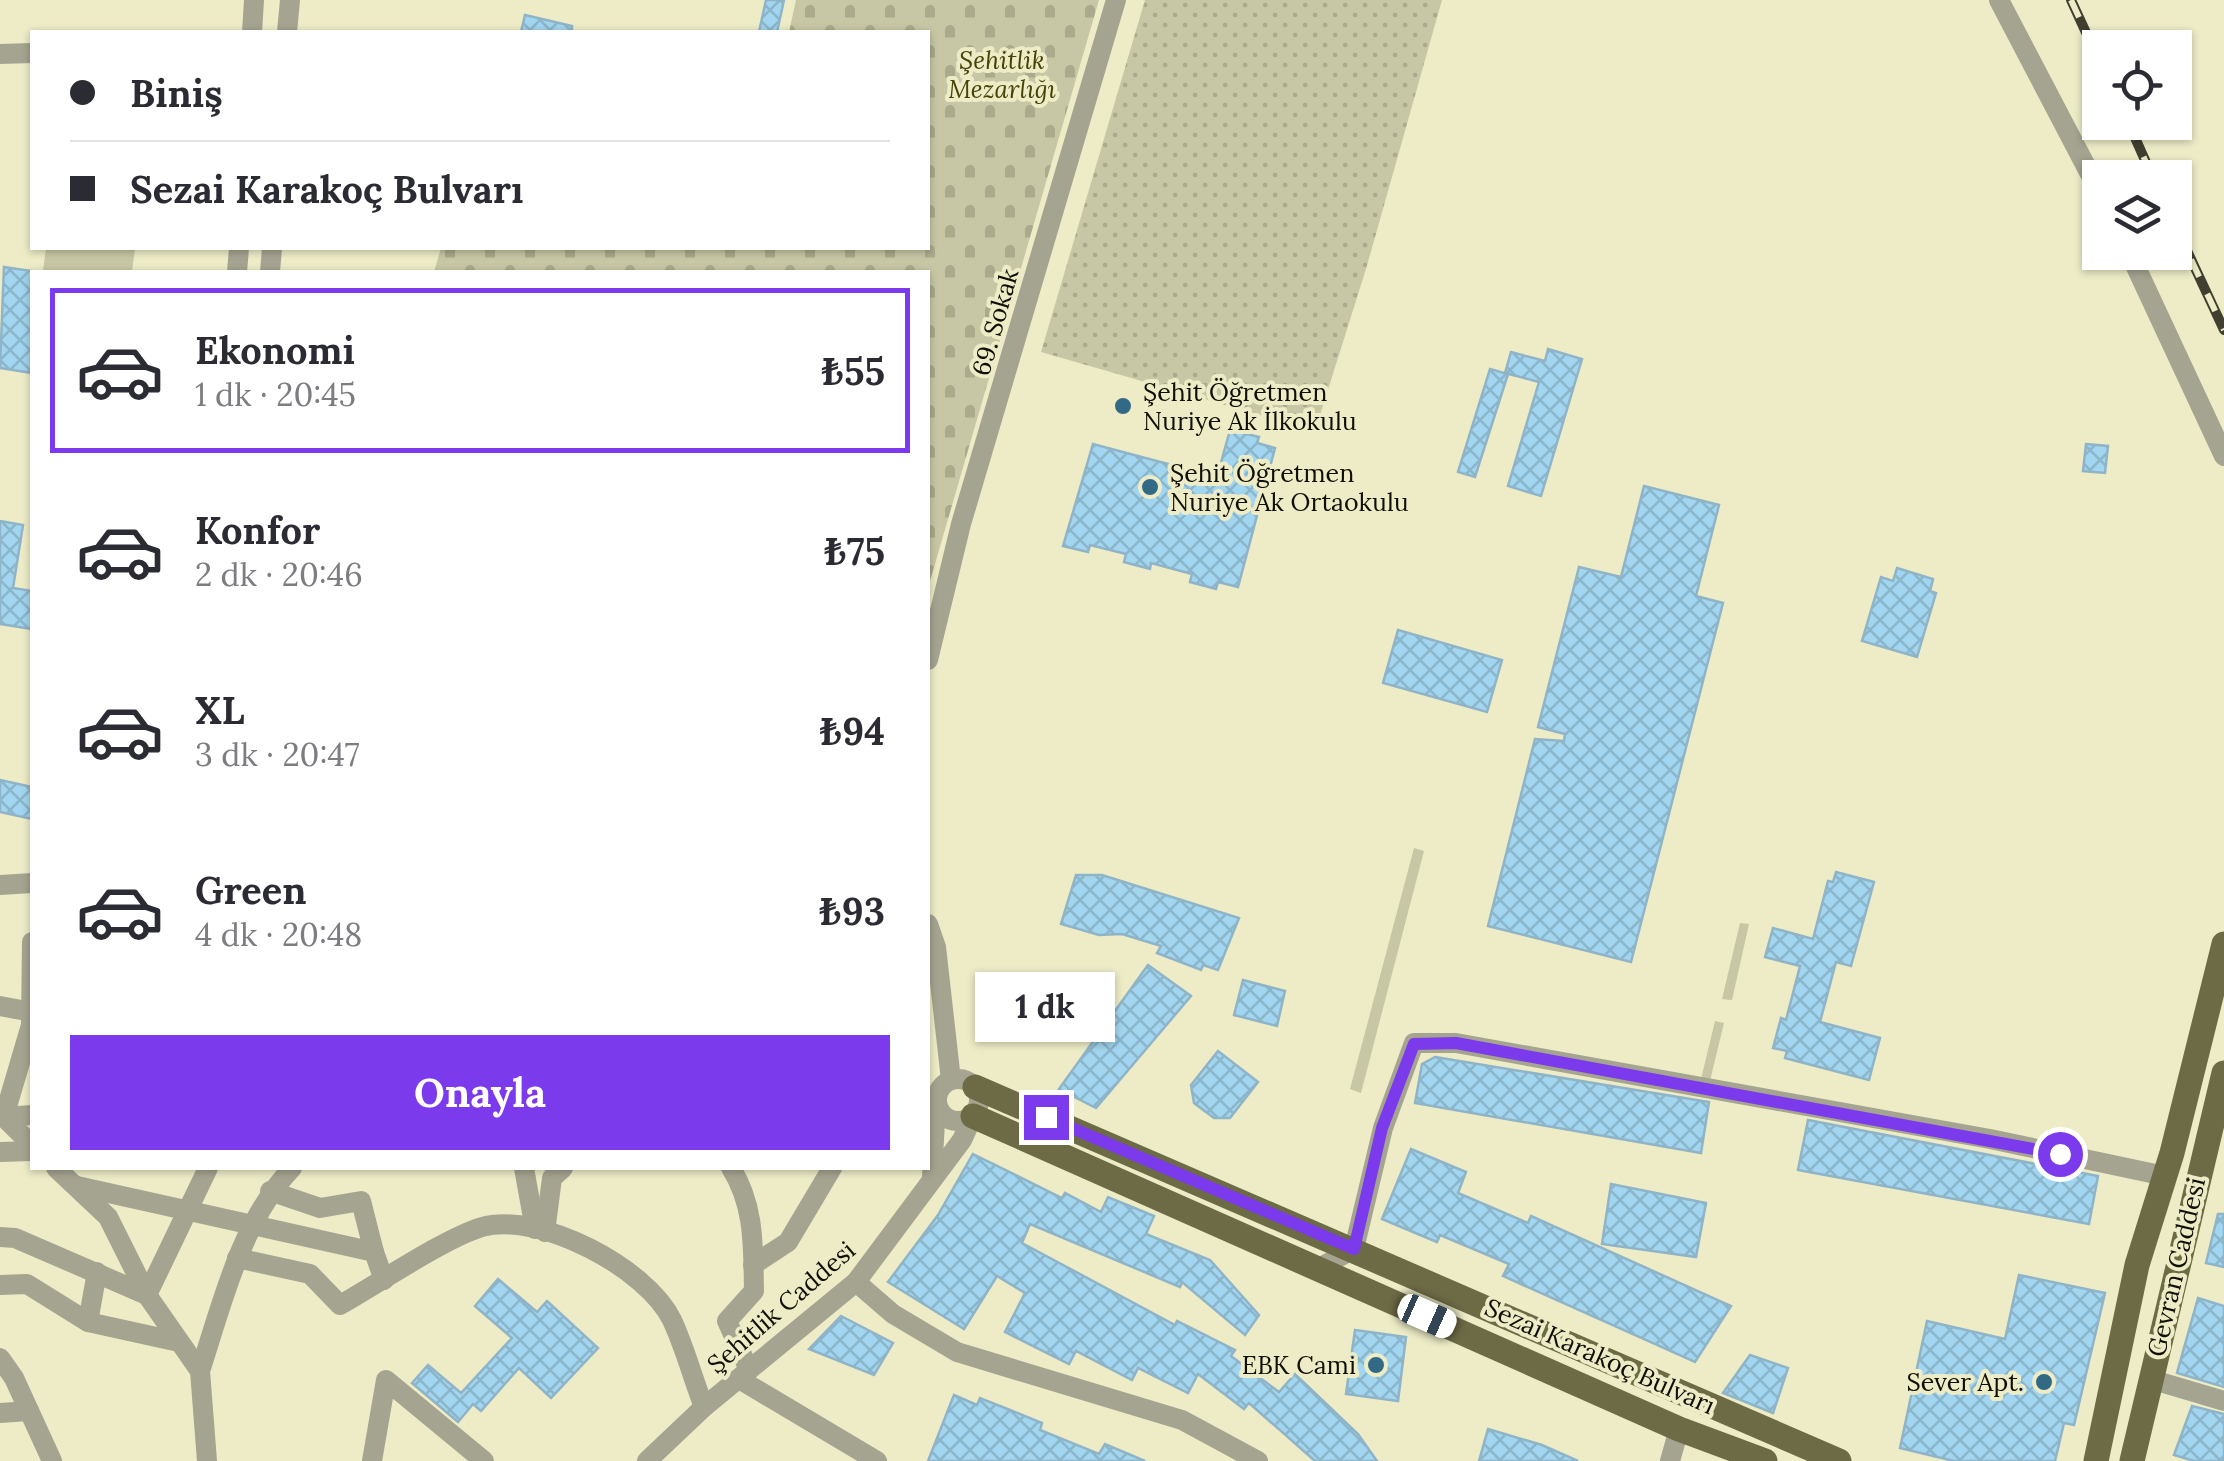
<!DOCTYPE html>
<html lang="tr">
<head>
<meta charset="utf-8">
<style>
	:root { --surface:#fff; --page:#f2f2f3; --text:#2b2b33; --muted:#7c7c81; --line:#e1e1e2; --accent:#7c3aed }
	body { margin:0; font-family:Lora,serif; background:var(--page); color:var(--text); height:100vh; display:flex; flex-direction:column; font-size:38px; white-space:nowrap }
	* { box-sizing:border-box; margin:0 }
	p { font-size:32px; color:var(--muted) }
	.icon { flex:none; width:55px; height:55px; fill:none; stroke:currentColor; stroke-width:2; stroke-linecap:round; stroke-linejoin:round }
	.map { position:relative; flex:1; overflow:hidden }
	.drawer { position:absolute; left:30px; top:270px; width:900px; height:900px; display:flex; flex-direction:column; background:var(--surface); border-radius:0px; box-shadow:0 2px 8px #0004 }
	.drawer>* { flex:none }
	.top-card { position:absolute; left:30px; top:30px; width:900px; height:220px; border-radius:0px; box-shadow:0 2px 8px #0004; display:grid; align-content:center; height:220px; padding:0 40px; background:var(--surface) }
	.buttons { position:absolute; left:2082px; top:30px; display:grid; gap:20px }
	.buttons a { display:grid; place-items:center; width:110px; height:110px; border-radius:0px; background:var(--surface); box-shadow:0 2px 8px #0004; font-size:50px }
	.end { position:absolute; width:45px; height:45px; margin:-22px; border:12px solid #7c3aed; background:#fff; box-shadow:0 0 0 5px #fff }
	.from { border-radius:50% }
	.bubble { position:absolute; height:70px; border-radius:0px; background:var(--surface); box-shadow:0 2px 8px #0004; font-size:32px; font-weight:700; line-height:70px; text-align:center }
	.car { position:absolute; width:30px; height:60px; margin:-30px -15px; border-radius:12px; box-shadow:0 0 8px 2px #0007; background:linear-gradient(#fff 24%,#345 0 40%,#fff 0 76%,#345 0 86%,#fff 0) }
	.top-card b { display:flex; align-items:center; gap:35px; height:95px; font-size:38px }
	.top-card b+b { border-top:2px solid var(--line) }
	.top-card i { width:25px; height:25px; background:var(--text) }
	ul { padding:18px 0 0; list-style:none }
	li { display:flex; align-items:center; gap:30px; height:165px; margin:0 20px 15px; padding:0 20px; border:5px solid transparent; border-radius:0px }
	li div { flex:1 }
	li b { display:block; font-size:38px }
	li em { font-style:normal; font-weight:700 }
	li.active { border-color:var(--accent) }
	li>.icon { width:90px; height:90px; stroke-width:1.5 }
	.cta { display:flex; gap:20px; margin-top:auto; padding:20px 40px }
	.cta a { flex:1; height:115px; border-radius:0px; background:var(--accent); color:#fff; font-size:40px; font-weight:700; line-height:115px; text-align:center }
	.map>svg:first-child { display:block }
	.green { fill:#c8c7a5 }
	.cemetery { fill:url(#cemetery-stones) }
	.park { fill:url(#park-dots) }
	.building { fill:url(#building-cross-hatch); stroke:#90b4c7; stroke-width:2.5 }
	.lines { fill:none; stroke-linecap:round; stroke-linejoin:round }
	.minor { stroke:#a5a490; stroke-width:20 }
	.major { stroke:#6d6b46; stroke-width:25 }
	.rail-casing { stroke:#414030; stroke-width:10 }
	.rail { stroke:#edecc7; stroke-width:6; stroke-dasharray:19; stroke-linecap:butt }
	.route { stroke:#7c3aed; stroke-width:12 }
	.poi-dot { fill:#326984; stroke:#edecc7; stroke-width:4 }
	.labels { text-anchor:middle; dominant-baseline:central; stroke-width:8; stroke-linejoin:round; paint-order:stroke }
	.park-label { font-size:25px; font-style:italic; fill:#464307; stroke:#edecc7 }
	.street-label { font-size:25px; fill:#100f04; stroke:#edecc7 }
	.poi-label { font-size:25px; fill:#100f04; stroke:#edecc7; text-anchor:start }
</style>
</head>
<body>
<div class="map">
<svg width="2224" height="1461" viewBox="0 0 2224 1461">
	<defs>
		<pattern id="cemetery-stones" width="16" height="16" patternUnits="userSpaceOnUse" patternTransform="scale(2.5)"><rect width="16" height="16" fill="#c8c7a5"/><path d="M2 7V4a2 2 0 0 1 4 0v3zM10 15v-3a2 2 0 0 1 4 0v3z" fill="#abaa8c"/></pattern>
		<pattern id="park-dots" width="8" height="8" patternUnits="userSpaceOnUse" patternTransform="scale(2.5)"><rect width="8" height="8" fill="#c8c7a5"/><path d="M2 2h.1M6 6h.1" fill="none" stroke="#abaa8c" stroke-width="1.8" stroke-linecap="round"/></pattern>
		<pattern id="building-cross-hatch" width="8" height="8" patternUnits="userSpaceOnUse" patternTransform="scale(2.5)"><rect width="8" height="8" fill="#a2d5ef"/><path d="M0 0l8 8M0 8l8-8" fill="none" stroke="#8ab6cb"/></pattern>
	</defs>
	<rect width="100%" height="100%" fill="#edecc7"/>
	<g class="green">
		<polygon points="46,248 135,248 132,272 43,271"/>
		<polygon points="1414,848 1424,851 1361,1093 1350,1089"/>
		<polygon points="1740,923 1749,924 1732,1000 1722,999"/>
		<polygon points="1715,1021 1724,1023 1710,1081 1701,1079"/>
	</g>
	<polygon class="cemetery" points="796,0 1099,0 928,588 928,272 434,272 441,248 928,248 928,32 789,32"/>
	<polygon class="park" points="1145,0 1442,0 1366,269 1315,431 1041,352"/>
	<g class="building">
		<polygon points="766,0 784,0 777,32 759,32"/>
		<polygon points="525,15 572,26 572,32 521,32"/>
		<polygon points="4,267 32,271 32,373 0,368"/>
		<polygon points="1548,349 1582,359 1541,496 1508,486 1539,382 1505,373 1511,352 1545,361"/>
		<polygon points="1490,369 1508,374 1475,477 1458,472"/>
		<polygon points="1230,430 1259,437 1257,443 1275,448 1238,587 1218,582 1216,589 1190,582 1192,574 1151,563 1150,569 1124,562 1126,554 1090,545 1088,552 1063,546 1093,444 1217,477"/>
		<polygon points="2086,444 2108,446 2105,473 2083,471"/>
		<polygon points="1644,486 1719,505 1696,596 1723,603 1631,962 1488,926 1535,739 1564,741 1565,734 1538,727 1579,567 1621,577"/>
		<polygon points="0,521 23,525 13,588 32,591 32,629 0,624"/>
		<polygon points="1897,568 1933,579 1930,591 1936,593 1917,657 1862,641 1881,577 1893,581"/>
		<polygon points="1398,630 1502,660 1487,712 1383,683"/>
		<polygon points="0,780 32,787 32,819 0,812"/>
		<polygon points="1836,872 1874,882 1851,966 1836,962 1820,1022 1880,1038 1869,1080 1785,1058 1787,1051 1773,1048 1781,1018 1786,1020 1800,966 1765,957 1773,928 1813,939 1828,881 1833,882"/>
		<polygon points="1076,875 1102,875 1239,918 1218,970 1203,965 1201,970 1157,953 1161,946 1122,934 1099,935 1061,924"/>
		<polygon points="1148,965 1191,996 1096,1108 1059,1089"/>
		<polygon points="1243,980 1285,991 1277,1026 1234,1015"/>
		<polygon points="1218,1051 1258,1082 1230,1118 1214,1118 1194,1103 1191,1085"/>
		<polygon points="1435,1057 1709,1102 1701,1153 1415,1103 1422,1064"/>
		<polygon points="1808,1120 2098,1176 2089,1224 1798,1170"/>
		<polygon points="1411,1149 1466,1172 1458,1193 1528,1223 1531,1216 1731,1306 1695,1362 1503,1276 1509,1264 1440,1235 1437,1242 1382,1219"/>
		<polygon points="973,1154 1062,1198 1065,1193 1101,1212 1108,1197 1154,1216 1146,1234 1210,1260 1259,1315 1245,1335 1182,1282 1180,1287 1030,1224 1022,1243 1175,1325 1177,1321 1235,1350 1231,1356 1279,1392 1295,1374 1358,1434 1377,1461 1315,1461 1249,1403 1244,1409 1198,1374 1188,1393 1138,1368 1132,1380 1076,1351 1069,1364 1005,1332 1025,1293 997,1276 964,1329 888,1282 938,1215"/>
		<polygon points="1611,1184 1706,1203 1696,1257 1602,1244"/>
		<polygon points="2218,1214 2224,1214 2224,1267 2206,1263"/>
		<polygon points="2019,1275 2105,1293 2074,1425 2064,1423 2055,1461 1954,1461 1900,1448 1927,1321 2005,1339"/>
		<polygon points="498,1279 537,1312 547,1301 598,1348 551,1398 519,1368 481,1411 473,1404 458,1422 412,1383 428,1365 461,1393 512,1338 475,1306"/>
		<polygon points="2198,1298 2224,1306 2224,1387 2177,1373"/>
		<polygon points="841,1316 893,1343 874,1375 809,1349"/>
		<polygon points="1355,1330 1406,1337 1398,1401 1346,1394"/>
		<polygon points="1750,1355 1788,1368 1773,1413 1723,1393"/>
		<polygon points="954,1395 977,1405 980,1398 1010,1410 1042,1423 1040,1430 1099,1454 1105,1444 1145,1461 928,1461"/>
		<polygon points="2192,1406 2224,1414 2224,1461 2194,1461 2174,1455"/>
		<polygon points="1488,1429 1542,1445 1578,1461 1479,1461"/>
	</g>
	<g class="lines">
		<g class="minor">
			<polyline points="1999,0 2100,193"/>
			<polyline points="252,32 254,0"/>
			<polyline points="287,32 290,0"/>
			<polyline points="0,54 32,53"/>
			<polyline points="2129,252 2224,456"/>
			<polyline points="237,272 239,248"/>
			<polyline points="270,272 272,248"/>
			<polyline points="928,660 961,524 1116,0"/>
			<polyline points="0,885 32,883"/>
			<polyline points="928,924 936,947 951,1080"/>
			<polyline points="32,942 31,1025 4,1117 32,1115"/>
			<polyline points="0,1006 32,1012"/>
			<circle cx="958" cy="1100" r="21"/>
			<polyline points="0,1113 32,1145"/>
			<polyline points="0,1152 32,1151"/>
			<polyline points="56,1168 108,1217 147,1295 200,1371 207,1461"/>
			<polyline points="524,1168 535,1229"/>
			<path d="M731,1168c24,38 22,79 23,123l-27,30 22,49"/>
			<polyline points="932,1176 936,1103"/>
			<polyline points="77,1186 374,1252 384,1280"/>
			<polyline points="270,1191 320,1208 361,1201 374,1252"/>
			<polyline points="545,1232 552,1178 563,1168"/>
			<polyline points="0,1237 15,1238 147,1295 208,1168"/>
			<path d="M237,1258l73,16 30,31c36,-20 105,-67 142,-78 57,-16 165,41 190,93 13,28 21,59 32,87"/>
			<polyline points="753,1265 788,1242 832,1168"/>
			<polyline points="1319,1268 1354,1249 1383,1128 1414,1043 1456,1043 1990,1139 2165,1176"/>
			<polyline points="856,1282 893,1314 957,1352 1182,1420 1258,1461"/>
			<polyline points="0,1285 27,1284 88,1322 179,1342"/>
			<polyline points="88,1322 97,1272"/>
			<polyline points="0,1358 14,1378 52,1461"/>
			<path d="M200,1371c23,-70 41,-149 92,-203"/>
			<polyline points="739,1379 877,1461"/>
			<polyline points="2150,1379 2224,1401"/>
			<polyline points="0,1413 29,1411"/>
			<polyline points="372,1461 386,1380 484,1461"/>
			<polyline points="647,1461 704,1407 856,1282 962,1140 973,1116"/>
			<polyline points="1670,1461 1679,1429"/>
		</g>
		<g class="major">
			<polyline points="975,1087 1839,1461"/>
			<polyline points="973,1116 1679,1429 1765,1461"/>
			<polyline points="2096,1461 2137,1265 2172,1153 2224,944"/>
			<polyline points="2132,1461 2224,1073"/>
		</g>
		<defs>
			<g id="rail">
				<polyline points="2071,0 2100,63"/>
				<polyline points="2128,122 2153,178"/>
				<polyline points="2175,225 2224,330"/>
			</g>
		</defs>
		<use href="#rail" class="rail-casing"/>
		<use href="#rail" class="rail"/>
	</g>
	<g class="lines">
		<polyline class="route" points="1046,1117 1354,1249 1382,1128 1414,1044 1456,1043 2060,1154"/>
	</g>
	<g class="poi-dot">
		<circle cx="1123" cy="406" r="10"/>
		<circle cx="1150" cy="487" r="10"/>
		<circle cx="1376" cy="1365" r="10"/>
		<circle cx="2044" cy="1382" r="10"/>
	</g>
	<g class="labels">
		<g class="park-label">
			<text x="1002" y="60">Şehitlik<tspan x="1002" dy="29">Mezarlığı</tspan></text>
		</g>
		<g class="street-label">
			<text transform="translate(995 322) rotate(-74)">69. Sokak</text>
			<text transform="translate(2176 1267) rotate(-77)">Gevran Caddesi</text>
			<text transform="translate(781 1307) rotate(-41)">Şehitlik Caddesi</text>
			<text transform="translate(1600 1356) rotate(24)">Sezai Karakoç Bulvarı</text>
		</g>
		<g class="poi-label">
			<text x="1143" y="392">Şehit Öğretmen<tspan x="1143" dy="29">Nuriye Ak İlkokulu</tspan></text>
			<text x="1170" y="473">Şehit Öğretmen<tspan x="1170" dy="29">Nuriye Ak Ortaokulu</tspan></text>
			<text x="1356" y="1365" text-anchor="end">EBK Cami</text>
			<text x="2024" y="1382" text-anchor="end">Sever Apt.</text>
		</g>
	</g>
</svg>
<div class="buttons">
<a><svg class="icon" aria-label="locate" viewBox="0 0 24 24"><circle cx="12" cy="12" r="6"/><path d="M12 2v4M12 18v4M2 12h4M18 12h4"/></svg></a>
<a><svg class="icon" aria-label="layers" viewBox="0 0 24 24"><path d="M12 4l9 5-9 5-9-5zM3 14l9 5 9-5"/></svg></a>
</div>
<i class="end from" style="left:2060px;top:1154px"></i>
<i class="end" style="left:1046px;top:1117px"></i>
<div class="bubble" style="left:975px;top:972px;width:140px">1 dk</div>
<i class="car" style="left:1427px;top:1316px;rotate:114deg"></i>
<div class="top-card">
<b><i class="from"></i>Biniş</b>
<b><i></i>Sezai Karakoç Bulvarı</b>
</div>
<section class="drawer">
<ul>
<li class="active"><svg class="icon" aria-label="car" viewBox="0 0 24 24"><path d="M5 17H2v-5l4-1 3-4h7l3 4 3 1v5h-3M9 17h6M6 11h13"/><circle cx="7" cy="17" r="2"/><circle cx="17" cy="17" r="2"/></svg><div><b>Ekonomi</b><p>1 dk · 20:45</p></div><em>₺55</em></li>
<li><svg class="icon" aria-label="car" viewBox="0 0 24 24"><path d="M5 17H2v-5l4-1 3-4h7l3 4 3 1v5h-3M9 17h6M6 11h13"/><circle cx="7" cy="17" r="2"/><circle cx="17" cy="17" r="2"/></svg><div><b>Konfor</b><p>2 dk · 20:46</p></div><em>₺75</em></li>
<li><svg class="icon" aria-label="car" viewBox="0 0 24 24"><path d="M5 17H2v-5l4-1 3-4h7l3 4 3 1v5h-3M9 17h6M6 11h13"/><circle cx="7" cy="17" r="2"/><circle cx="17" cy="17" r="2"/></svg><div><b>XL</b><p>3 dk · 20:47</p></div><em>₺94</em></li>
<li><svg class="icon" aria-label="car" viewBox="0 0 24 24"><path d="M5 17H2v-5l4-1 3-4h7l3 4 3 1v5h-3M9 17h6M6 11h13"/><circle cx="7" cy="17" r="2"/><circle cx="17" cy="17" r="2"/></svg><div><b>Green</b><p>4 dk · 20:48</p></div><em>₺93</em></li>
</ul>
<div class="cta"><a>Onayla</a></div>
</section>
</div>
</body>
</html>
